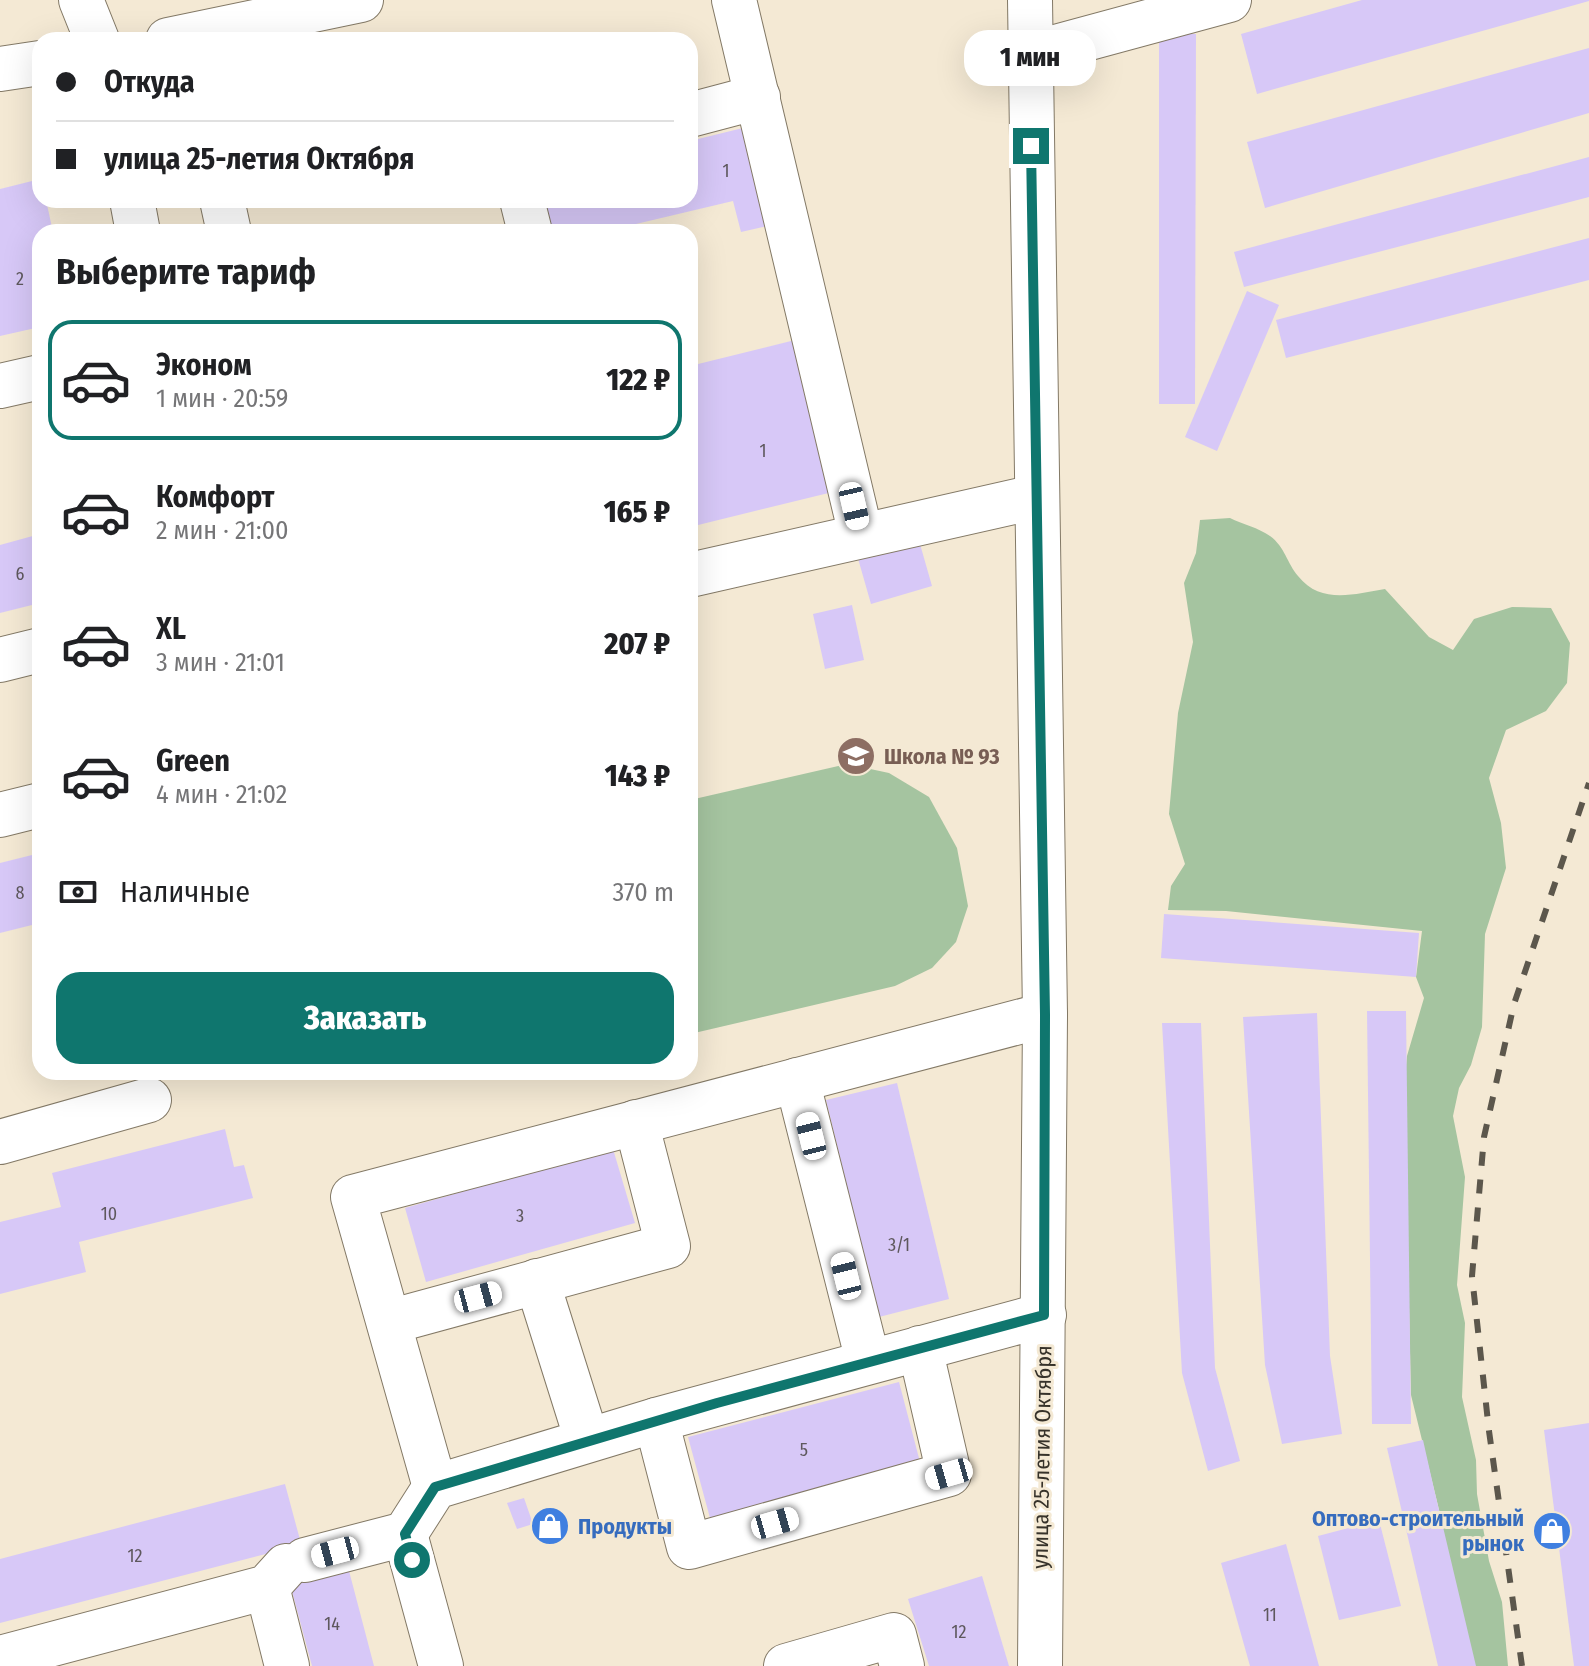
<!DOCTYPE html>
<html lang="ru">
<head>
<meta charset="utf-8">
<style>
	:root { --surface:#fff; --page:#f6f6f6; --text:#202124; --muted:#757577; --line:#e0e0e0; --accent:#0f766e }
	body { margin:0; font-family:"Fira Sans Condensed",sans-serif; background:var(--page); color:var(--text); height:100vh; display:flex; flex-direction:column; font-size:30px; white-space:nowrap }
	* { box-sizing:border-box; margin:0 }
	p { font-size:26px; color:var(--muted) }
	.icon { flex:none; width:44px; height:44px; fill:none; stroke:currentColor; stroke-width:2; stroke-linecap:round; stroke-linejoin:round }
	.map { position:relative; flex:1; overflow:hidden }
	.side { position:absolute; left:32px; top:224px; width:666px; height:856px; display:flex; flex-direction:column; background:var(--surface); border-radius:24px; box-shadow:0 8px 32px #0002 }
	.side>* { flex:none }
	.top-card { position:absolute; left:32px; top:32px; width:666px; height:176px; border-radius:24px; box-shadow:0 8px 32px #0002; display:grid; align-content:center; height:176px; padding:0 24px; background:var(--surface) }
	.end { position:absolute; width:36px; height:36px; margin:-18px; border:10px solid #0f766e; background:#fff; box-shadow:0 0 0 4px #fff }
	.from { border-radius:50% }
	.bubble { position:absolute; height:56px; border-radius:24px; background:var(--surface); box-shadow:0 8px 32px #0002; font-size:26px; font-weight:800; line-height:56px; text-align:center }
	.car { position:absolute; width:24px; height:48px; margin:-24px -12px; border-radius:10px; box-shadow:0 0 6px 2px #0007; background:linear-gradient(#fff 24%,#345 0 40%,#fff 0 76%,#345 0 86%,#fff 0) }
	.top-card b { display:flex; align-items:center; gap:28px; height:76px; font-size:30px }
	.top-card b+b { border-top:2px solid var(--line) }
	.top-card i { width:20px; height:20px; background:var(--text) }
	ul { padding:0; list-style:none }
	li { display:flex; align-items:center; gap:24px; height:120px; margin:0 16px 12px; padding:0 8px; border:4px solid transparent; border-radius:24px }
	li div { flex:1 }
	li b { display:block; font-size:30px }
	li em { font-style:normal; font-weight:800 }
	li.active { border-color:var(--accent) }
	li>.icon { width:72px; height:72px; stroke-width:1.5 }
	h2 { padding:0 24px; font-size:36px; line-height:96px }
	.pay { display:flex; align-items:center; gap:20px; height:88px; padding:0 24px; font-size:30px }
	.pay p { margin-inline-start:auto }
	.action { display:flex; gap:16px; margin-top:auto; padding:16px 24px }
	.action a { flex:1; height:92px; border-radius:24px; background:var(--accent); color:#fff; font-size:32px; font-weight:800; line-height:92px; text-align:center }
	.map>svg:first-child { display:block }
	.green { fill:#a5c4a0 }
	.building { fill:#d7c8f7 }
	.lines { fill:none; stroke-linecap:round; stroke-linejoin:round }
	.minor-casing { stroke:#837966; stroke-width:46 }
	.minor { stroke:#fff; stroke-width:44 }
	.rail { stroke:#5c574c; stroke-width:6; stroke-dasharray:14 14; stroke-linecap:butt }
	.route { stroke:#0f766e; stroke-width:10 }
	.labels { text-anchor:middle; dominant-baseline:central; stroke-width:6; stroke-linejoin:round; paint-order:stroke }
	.number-label { font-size:18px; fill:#5e585d }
	.education-label { font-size:22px; font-weight:bold; fill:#785e54; stroke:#f4e9d4; text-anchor:start }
	.street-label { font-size:22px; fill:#36322a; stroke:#f4e9d4 }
	.shop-label { font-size:22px; font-weight:bold; fill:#366cbe; stroke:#f4e9d4; text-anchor:end }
</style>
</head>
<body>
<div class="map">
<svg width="1589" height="1666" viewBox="0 0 1589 1666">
	<rect width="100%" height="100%" fill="#f4e9d4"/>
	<g class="green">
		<path d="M1230,518c12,6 29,10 40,18 15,11 17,27 28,40 23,29 56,18 87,13l44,48 24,13 21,-31 38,-12 39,1 19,35 -3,40 -21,28 -40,19 -17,48 12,45 5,45 -21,66 -3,93 -11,38 -12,23 -6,28 12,61 -8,108 8,38 -3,74 14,63 1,34 12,67 13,41 6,64h-46l-22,-96 3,-44 -32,-131 -7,-308 3,-31 17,-58 -8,-21 6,-46 -196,-20 -58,-1 3,-24 14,-22 -16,-50 9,-101 15,-71 -9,-59 12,-30 4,-33z"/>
		<polygon points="847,764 889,773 929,797 957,848 968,906 956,942 932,968 895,986 690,1034 690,800"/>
	</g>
	<g class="building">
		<polygon points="1362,0 1589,0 1589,1 1257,94 1241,34"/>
		<polygon points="1159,34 1196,34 1195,404 1159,404"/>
		<polygon points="1589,48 1589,113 1265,208 1247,142"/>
		<polygon points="751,126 776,224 741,232 733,201 636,224 638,232 553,232 544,200 690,200 690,141"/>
		<polygon points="1589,157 1589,197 1244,287 1234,252"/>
		<polygon points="40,179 40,200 46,200 53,232 40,232 40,327 0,336 0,189"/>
		<polygon points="1589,238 1589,280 1286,358 1276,320"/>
		<polygon points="1247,291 1279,305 1217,451 1185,437"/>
		<polygon points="807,337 845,489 690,527 690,366"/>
		<polygon points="916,530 932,586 871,604 855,548"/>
		<polygon points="40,534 40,603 0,613 0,545"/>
		<polygon points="852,605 864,660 825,669 813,614"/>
		<polygon points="40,853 40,923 0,933 0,863"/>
		<polygon points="1164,914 1419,933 1416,977 1161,958"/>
		<polygon points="1367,1011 1406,1011 1411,1424 1372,1424"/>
		<polygon points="1317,1013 1330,1356 1342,1434 1282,1444 1265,1365 1243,1017"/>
		<polygon points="1162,1023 1201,1023 1215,1368 1240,1461 1208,1471 1182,1373"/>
		<polygon points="897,1083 949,1299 879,1317 826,1100"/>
		<polygon points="225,1129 234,1167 244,1165 253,1198 79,1242 86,1272 0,1294 0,1222 61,1207 52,1173"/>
		<polygon points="613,1149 635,1223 426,1282 405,1208"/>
		<polygon points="899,1382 920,1462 710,1518 688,1437"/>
		<polygon points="1589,1423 1589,1666 1574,1666 1544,1430"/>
		<polygon points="1423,1440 1434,1489 1476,1666 1438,1666 1387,1448"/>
		<polygon points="285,1484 310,1577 348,1567 374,1666 312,1666 281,1550 0,1623 0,1559"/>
		<polygon points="524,1498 533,1524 517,1529 507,1503"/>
		<polygon points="1379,1520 1401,1606 1339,1620 1318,1536"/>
		<polygon points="1286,1544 1319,1666 1250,1666 1221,1563"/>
		<polygon points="982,1576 1009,1666 929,1666 908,1599"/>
	</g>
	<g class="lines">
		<defs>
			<g id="minor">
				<polyline points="81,0 97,40"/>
				<polyline points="734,0 861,535"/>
				<polyline points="1030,0 1045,1015 1040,1666"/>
				<polyline points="168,40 361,0"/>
				<polyline points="1030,54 1229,0"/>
				<polyline points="0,69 40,63"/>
				<polyline points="690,115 758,97"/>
				<polyline points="132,200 138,232"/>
				<polyline points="222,200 229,232"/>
				<polyline points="522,200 530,232"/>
				<polyline points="0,386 40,377"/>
				<polyline points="690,575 1035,497"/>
				<polyline points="0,660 40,650"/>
				<polyline points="0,815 40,805"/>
				<polyline points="797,1080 868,1361"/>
				<polyline points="0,1142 149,1100"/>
				<polyline points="537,1281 587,1440"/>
				<polyline points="389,1322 668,1246 636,1122"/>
				<polyline points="656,1420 689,1547 949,1474 920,1348"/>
				<polyline points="435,1487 353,1197 1045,1015"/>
				<polyline points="405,1534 441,1666"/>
				<polyline points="305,1560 405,1534 435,1487 656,1420 1044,1315"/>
				<polyline points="267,1587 287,1666"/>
				<polyline points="0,1658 267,1587 286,1566"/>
				<polyline points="786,1666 894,1635 902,1666"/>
			</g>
		</defs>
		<use href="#minor" class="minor-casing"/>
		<use href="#minor" class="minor"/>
		<polyline class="rail" points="1522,1666 1489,1431 1472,1276 1484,1137 1514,1004 1589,783"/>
	</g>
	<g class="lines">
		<polyline class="route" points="412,1560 405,1534 435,1487 717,1403 1044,1315 1045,1015 1031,146"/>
	</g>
	<defs>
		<symbol id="school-disc" viewBox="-11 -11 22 22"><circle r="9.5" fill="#8d6e63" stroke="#f4e9d4"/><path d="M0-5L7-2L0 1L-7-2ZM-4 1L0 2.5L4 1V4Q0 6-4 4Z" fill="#fff"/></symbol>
		<symbol id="shop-disc" viewBox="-11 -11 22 22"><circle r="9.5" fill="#3f7fe0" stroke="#f4e9d4"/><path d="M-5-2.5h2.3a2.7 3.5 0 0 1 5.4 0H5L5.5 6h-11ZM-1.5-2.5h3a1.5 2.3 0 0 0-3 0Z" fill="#fff"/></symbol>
	</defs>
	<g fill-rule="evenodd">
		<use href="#school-disc" x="834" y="734" width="44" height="44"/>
		<use href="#shop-disc" x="528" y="1504" width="44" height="44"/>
		<use href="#shop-disc" x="1530" y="1509" width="44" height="44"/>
	</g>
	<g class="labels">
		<g class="number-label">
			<text x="726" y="171">1</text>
			<text x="20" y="279">2</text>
			<text x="763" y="451">1</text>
			<text x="20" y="574">6</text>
			<text x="20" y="893">8</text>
			<text x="109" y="1214">10</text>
			<text x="520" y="1216">3</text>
			<text x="899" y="1245">3/1</text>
			<text x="804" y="1450">5</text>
			<text x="135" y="1556">12</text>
			<text x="1270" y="1615">11</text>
			<text x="332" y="1624">14</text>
			<text x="959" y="1632">12</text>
		</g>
		<g class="education-label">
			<text x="884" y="756">Школа № 93</text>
		</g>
		<g class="street-label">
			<text transform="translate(1042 1457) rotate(-89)">улица 25-летия Октября</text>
		</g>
		<g class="shop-label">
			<text x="1524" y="1518">Оптово-строительный<tspan x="1524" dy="25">рынок</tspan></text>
			<text x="578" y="1526" text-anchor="start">Продукты</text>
		</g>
	</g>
</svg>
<i class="end from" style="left:412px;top:1560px"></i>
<i class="end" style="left:1031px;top:146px"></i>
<div class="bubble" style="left:964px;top:30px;width:132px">1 мин</div>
<i class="car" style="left:854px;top:506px;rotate:167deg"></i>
<i class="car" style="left:811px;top:1136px;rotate:346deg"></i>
<i class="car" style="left:846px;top:1276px;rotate:346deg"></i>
<i class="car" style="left:478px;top:1297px;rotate:75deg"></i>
<i class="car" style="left:949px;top:1474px;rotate:254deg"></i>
<i class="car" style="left:775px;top:1523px;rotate:74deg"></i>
<i class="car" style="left:335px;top:1552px;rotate:255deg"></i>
<div class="top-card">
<b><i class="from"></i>Откуда</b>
<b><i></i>улица 25-летия Октября</b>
</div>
<section class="side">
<h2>Выберите тариф</h2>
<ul>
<li class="active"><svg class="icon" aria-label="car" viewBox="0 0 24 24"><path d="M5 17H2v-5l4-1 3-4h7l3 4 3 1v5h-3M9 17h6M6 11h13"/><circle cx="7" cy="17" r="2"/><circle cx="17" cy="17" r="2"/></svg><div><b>Эконом</b><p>1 мин · 20:59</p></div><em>122 ₽</em></li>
<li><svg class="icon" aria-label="car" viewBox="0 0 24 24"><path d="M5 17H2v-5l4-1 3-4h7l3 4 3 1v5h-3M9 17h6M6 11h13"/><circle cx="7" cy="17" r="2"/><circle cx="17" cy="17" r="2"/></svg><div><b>Комфорт</b><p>2 мин · 21:00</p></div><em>165 ₽</em></li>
<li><svg class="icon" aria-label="car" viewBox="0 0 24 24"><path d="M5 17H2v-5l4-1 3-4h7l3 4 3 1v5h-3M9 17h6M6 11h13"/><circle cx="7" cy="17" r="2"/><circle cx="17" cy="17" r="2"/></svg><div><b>XL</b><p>3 мин · 21:01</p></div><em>207 ₽</em></li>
<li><svg class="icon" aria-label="car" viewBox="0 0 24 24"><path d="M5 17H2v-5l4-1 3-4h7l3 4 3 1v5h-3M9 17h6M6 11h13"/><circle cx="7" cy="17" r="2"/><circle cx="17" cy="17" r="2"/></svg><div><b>Green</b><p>4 мин · 21:02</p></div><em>143 ₽</em></li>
</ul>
<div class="pay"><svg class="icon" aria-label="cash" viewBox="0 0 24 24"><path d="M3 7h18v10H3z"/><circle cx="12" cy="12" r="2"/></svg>Наличные<p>370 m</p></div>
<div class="action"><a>Заказать</a></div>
</section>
</div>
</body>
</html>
